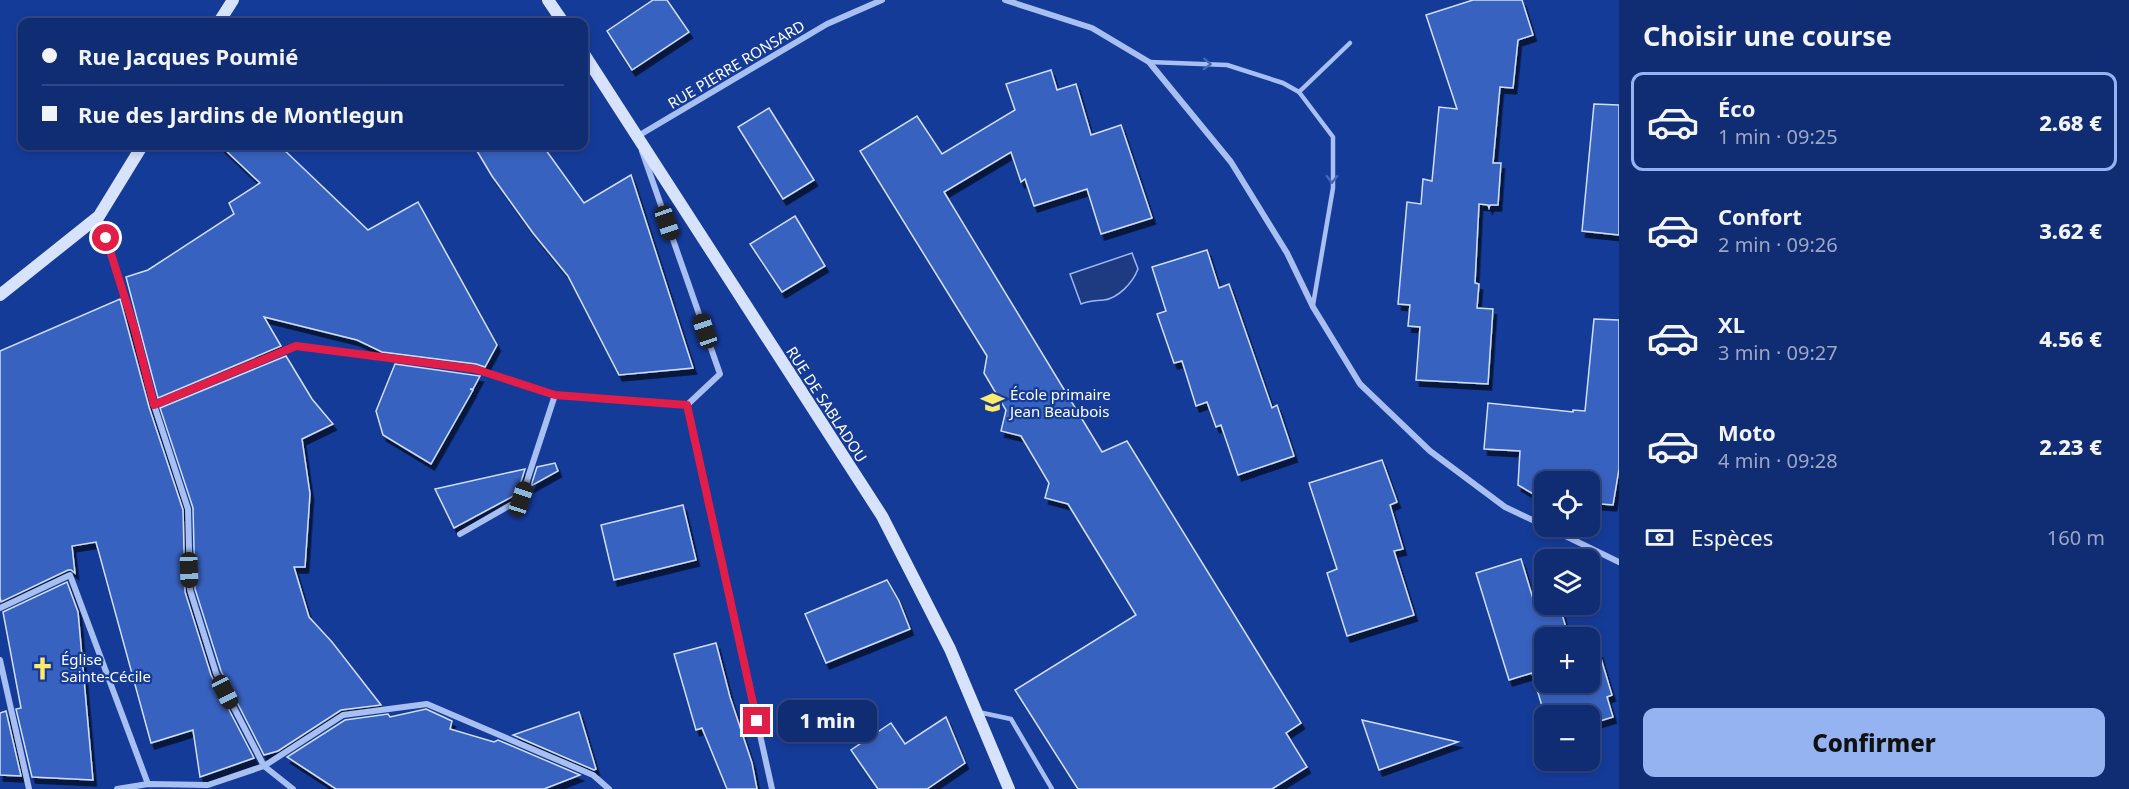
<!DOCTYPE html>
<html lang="fr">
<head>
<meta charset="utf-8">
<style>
	:root { --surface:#102c73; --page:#1e387b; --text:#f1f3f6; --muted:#9ca7c4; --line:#304885; --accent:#95b2f1 }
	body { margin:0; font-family:"Noto Sans",sans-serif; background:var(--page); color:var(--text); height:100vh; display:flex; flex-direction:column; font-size:22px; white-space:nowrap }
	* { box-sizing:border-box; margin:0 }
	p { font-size:20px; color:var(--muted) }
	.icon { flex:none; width:33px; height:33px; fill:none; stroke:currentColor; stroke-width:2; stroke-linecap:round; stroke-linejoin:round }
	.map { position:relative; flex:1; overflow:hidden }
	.side { display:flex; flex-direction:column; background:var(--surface); width:510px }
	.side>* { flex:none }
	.banner { position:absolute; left:18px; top:18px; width:570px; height:132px; border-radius:12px; box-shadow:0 3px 9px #0003,0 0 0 2px var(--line); display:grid; align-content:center; height:132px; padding:0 24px; background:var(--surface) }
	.fabs { position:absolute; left:1534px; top:471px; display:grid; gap:12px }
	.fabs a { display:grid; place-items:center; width:66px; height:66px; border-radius:12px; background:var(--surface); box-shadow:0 3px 9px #0003,0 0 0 2px var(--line); font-size:30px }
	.end { position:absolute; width:27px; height:27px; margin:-14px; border:8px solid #e11d48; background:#fff; box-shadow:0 0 0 3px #fff }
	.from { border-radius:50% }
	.bubble { position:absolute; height:42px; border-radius:12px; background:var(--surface); box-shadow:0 3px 9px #0003,0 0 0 2px var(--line); font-size:20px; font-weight:800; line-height:42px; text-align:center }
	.car { position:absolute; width:18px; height:36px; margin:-18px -9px; border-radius:8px; box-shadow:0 0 4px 2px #0007; background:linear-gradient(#222 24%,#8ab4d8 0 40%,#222 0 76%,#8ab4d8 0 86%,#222 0) }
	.banner b { display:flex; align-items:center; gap:21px; height:57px; font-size:22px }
	.banner b+b { border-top:2px solid var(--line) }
	.banner i { width:15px; height:15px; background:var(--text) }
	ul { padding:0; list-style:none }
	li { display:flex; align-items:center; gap:18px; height:99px; margin:0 12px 9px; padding:0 12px; border:3px solid transparent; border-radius:12px }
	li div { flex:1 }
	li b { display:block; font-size:22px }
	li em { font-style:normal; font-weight:800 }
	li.active { border-color:var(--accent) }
	li>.icon { width:54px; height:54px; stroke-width:1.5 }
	h2 { padding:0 24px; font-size:27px; line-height:72px }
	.pay { display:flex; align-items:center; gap:15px; height:66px; padding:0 24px; font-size:22px }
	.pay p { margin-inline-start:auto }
	.primary-button { display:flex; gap:12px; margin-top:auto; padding:12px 24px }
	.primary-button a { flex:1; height:69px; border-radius:12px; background:var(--accent); color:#111; font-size:24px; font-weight:800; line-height:69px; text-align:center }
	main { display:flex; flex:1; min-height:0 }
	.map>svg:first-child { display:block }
	.water { fill:#1e3b82; stroke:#9ab7f5; stroke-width:1.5 }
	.building { fill:#3962bf; stroke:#d0defd; stroke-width:1.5; filter:url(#shadow) }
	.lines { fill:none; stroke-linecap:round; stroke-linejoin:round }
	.lane { stroke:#a8bff2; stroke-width:4.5 }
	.street { stroke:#a8bff2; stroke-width:6 }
	.secondary { stroke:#d7e2fc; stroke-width:12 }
	.oneway { stroke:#4869b8 }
	.route { stroke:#e11d48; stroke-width:8 }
	.labels { text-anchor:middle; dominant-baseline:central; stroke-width:4.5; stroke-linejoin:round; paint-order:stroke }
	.street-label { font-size:15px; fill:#fff; stroke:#153b99 }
	.poi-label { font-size:15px; fill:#fff; stroke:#153b99; text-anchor:start }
</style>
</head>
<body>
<main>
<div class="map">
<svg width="1619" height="789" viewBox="0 0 1619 789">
	<defs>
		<filter id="shadow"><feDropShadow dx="3.5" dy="6" stdDeviation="0" flood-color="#0009"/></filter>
	</defs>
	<rect width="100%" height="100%" fill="#153b99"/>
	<path class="water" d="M1132,253l6,16c-5,13 -19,29 -34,31 -9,1 -14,0 -23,4l-11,-30z"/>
	<g class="building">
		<polygon points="653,0 667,0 689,32 632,70 607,31"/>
		<polygon points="1473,0 1522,0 1533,35 1518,40 1513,88 1500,87 1493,163 1501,163 1498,205 1490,205 1489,208 1488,205 1479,204 1475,283 1479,284 1477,308 1493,309 1488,384 1416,380 1420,327 1408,326 1410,305 1398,304 1407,202 1421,204 1423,179 1432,181 1439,107 1457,109 1426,15"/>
		<polygon points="1051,70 1057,90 1076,84 1091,135 1121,125 1152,218 1101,234 1087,189 1034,206 1025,179 1021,182 1011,152 944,192 1102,452 1127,441 1301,723 1286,733 1307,767 1272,789 1078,789 1015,690 1136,615 1068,504 1045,498 1049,483 1021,436 1001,431 1006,410 984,373 987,356 860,151 917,116 942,154 1015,110 1006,84"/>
		<polygon points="1594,104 1619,105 1619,235 1582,231"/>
		<polygon points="769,108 814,180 783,199 738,127"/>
		<polygon points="221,146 280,146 368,230 418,202 497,345 485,367 476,364 382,352 357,340 264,317 281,346 158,398 126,277 148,270 234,214 229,203 260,183"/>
		<polygon points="474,146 543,146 584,203 631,175 693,368 619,375 568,276 533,233 492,176"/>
		<polygon points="795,216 825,266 782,292 750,244"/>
		<polygon points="1207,250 1219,288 1229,284 1272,408 1277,405 1294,456 1238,475 1221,425 1216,427 1207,402 1196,406 1182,361 1174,363 1157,314 1166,311 1152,267"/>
		<polygon points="120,299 149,407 183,510 185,592 211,675 254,758 200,777 193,730 151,743 96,542 72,546 75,573 71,570 68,570 1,602 0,596 0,351"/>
		<polygon points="1594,319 1619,320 1619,469 1613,505 1590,503 1590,482 1545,482 1545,499 1540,498 1518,485 1520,451 1484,449 1488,403 1573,412 1573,410 1585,411"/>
		<polygon points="286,356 312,399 333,424 302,439 310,494 305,567 294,567 309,617 332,642 381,705 341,710 278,751 264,755 221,671 195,589 193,508 160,408"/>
		<polygon points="395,364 480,376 473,389 470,389 473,390 431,464 383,435 376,411"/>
		<polygon points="1382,460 1397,502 1390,505 1403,549 1394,551 1414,615 1347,636 1327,573 1337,569 1309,483"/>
		<polygon points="555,463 558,471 531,486 537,467"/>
		<polygon points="525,469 517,494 454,528 435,489"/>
		<polygon points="683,505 696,560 614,580 601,525"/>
		<polygon points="1521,559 1534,602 1545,599 1545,604 1559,604 1569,638 1545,638 1545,682 1590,682 1590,655 1599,652 1612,695 1607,697 1613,717 1590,724 1590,716 1545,716 1532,673 1509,680 1476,573"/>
		<polygon points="887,580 899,601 910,629 826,663 805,614"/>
		<polygon points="67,582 78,612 93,780 32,777 16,709 21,708 3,612"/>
		<polygon points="716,643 730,697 752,763 757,789 727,789 702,728 696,730 674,654"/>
		<polygon points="426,709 452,721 450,729 494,742 498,740 580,775 544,789 336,789 287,757 345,720 388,714 390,717"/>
		<polygon points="6,711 21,776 0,775 0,713"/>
		<polygon points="579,712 596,769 594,770 513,735"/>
		<polygon points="946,717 965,763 927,789 878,789 851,750 891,723 905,744"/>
		<polygon points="1362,720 1458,742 1379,770"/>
	</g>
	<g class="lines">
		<g class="lane">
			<polyline points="1149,62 1227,65 1283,83 1299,92 1333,137 1333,188 1313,305"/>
			<polyline points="1299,92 1350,43"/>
			<polyline points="978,712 1011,719 1052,789"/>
		</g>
		<g class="street">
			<polyline points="1005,0 1092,28 1149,62 1231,162 1287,253 1313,307 1360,384 1430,451 1505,507 1545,526"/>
			<polyline points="638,136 827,24 882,0"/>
			<polyline points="642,151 720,374 687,405 772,789"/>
			<polyline points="99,216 134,327 154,405 188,509 190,590 216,673 264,766 293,789"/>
			<polyline points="154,405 296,346 475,369 555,395 687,405"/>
			<polyline points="1545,526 1619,562"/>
			<polyline points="460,534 521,499 555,395"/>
			<polyline points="0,608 70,575 148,784"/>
			<polyline points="0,660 29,789"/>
			<polyline points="117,789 148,784 208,785 264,766 343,715 427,704 593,775 609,789"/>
		</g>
		<g class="secondary">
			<polyline points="548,0 563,22"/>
			<polyline points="219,22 233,0"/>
			<polyline points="584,54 882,516 950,649 1009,789"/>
			<polyline points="0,295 99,216 142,146"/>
		</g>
	</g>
	<defs><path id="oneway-chevron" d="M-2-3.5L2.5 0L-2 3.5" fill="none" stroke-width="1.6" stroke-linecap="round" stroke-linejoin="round" transform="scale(1.5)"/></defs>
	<g class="oneway">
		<use href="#oneway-chevron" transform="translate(1207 64) rotate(2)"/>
		<use href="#oneway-chevron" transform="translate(1332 179) rotate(91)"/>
	</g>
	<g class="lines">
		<polyline class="route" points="106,238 134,327 154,405 296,346 475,369 555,395 687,405 757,721"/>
	</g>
	<defs>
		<symbol id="school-bare" viewBox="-9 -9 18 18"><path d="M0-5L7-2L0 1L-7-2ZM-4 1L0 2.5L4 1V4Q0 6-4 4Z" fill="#ffea69" stroke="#153b99" stroke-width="2.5" paint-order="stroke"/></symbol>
		<symbol id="church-bare" viewBox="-9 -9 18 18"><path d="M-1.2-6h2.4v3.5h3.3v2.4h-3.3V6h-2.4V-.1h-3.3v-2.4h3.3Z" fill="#ffea69" stroke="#153b99" stroke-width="2.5" paint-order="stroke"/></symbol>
	</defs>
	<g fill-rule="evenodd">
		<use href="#school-bare" x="976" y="386" width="33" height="33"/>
		<use href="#church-bare" x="26" y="652" width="33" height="33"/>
	</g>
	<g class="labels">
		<g class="street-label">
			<text transform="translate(736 64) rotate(-31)">RUE PIERRE RONSARD</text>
			<text transform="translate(827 404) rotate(57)">RUE DE SABLADOU</text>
		</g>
		<g class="poi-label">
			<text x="1010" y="394">École primaire<tspan x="1010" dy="17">Jean Beaubois</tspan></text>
			<text x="61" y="659">Église<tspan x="61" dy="17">Sainte-Cécile</tspan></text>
		</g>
	</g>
</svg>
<div class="fabs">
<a><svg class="icon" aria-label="locate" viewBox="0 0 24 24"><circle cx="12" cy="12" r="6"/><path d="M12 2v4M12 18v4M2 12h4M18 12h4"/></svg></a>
<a><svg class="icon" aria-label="layers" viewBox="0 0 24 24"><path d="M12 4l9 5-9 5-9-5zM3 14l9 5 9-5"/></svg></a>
<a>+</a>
<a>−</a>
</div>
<i class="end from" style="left:106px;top:238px"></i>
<i class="end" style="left:757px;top:721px"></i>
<div class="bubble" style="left:778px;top:700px;width:99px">1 min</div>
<i class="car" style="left:667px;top:223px;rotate:161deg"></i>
<i class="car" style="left:705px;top:331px;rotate:341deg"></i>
<i class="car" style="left:521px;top:499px;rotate:18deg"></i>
<i class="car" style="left:189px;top:570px;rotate:178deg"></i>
<i class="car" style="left:225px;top:692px;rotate:153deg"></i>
<div class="banner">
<b><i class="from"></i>Rue Jacques Poumié</b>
<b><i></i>Rue des Jardins de Montlegun</b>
</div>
</div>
<section class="side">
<h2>Choisir une course</h2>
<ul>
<li class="active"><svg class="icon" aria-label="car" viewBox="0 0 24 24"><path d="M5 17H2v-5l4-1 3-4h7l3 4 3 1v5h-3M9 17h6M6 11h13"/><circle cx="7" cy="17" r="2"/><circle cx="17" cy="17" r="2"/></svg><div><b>Éco</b><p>1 min · 09:25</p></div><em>2.68 €</em></li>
<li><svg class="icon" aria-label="car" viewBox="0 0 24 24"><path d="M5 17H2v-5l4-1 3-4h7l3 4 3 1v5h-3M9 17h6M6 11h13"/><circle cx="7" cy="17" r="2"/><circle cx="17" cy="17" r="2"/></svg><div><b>Confort</b><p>2 min · 09:26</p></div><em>3.62 €</em></li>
<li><svg class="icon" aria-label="car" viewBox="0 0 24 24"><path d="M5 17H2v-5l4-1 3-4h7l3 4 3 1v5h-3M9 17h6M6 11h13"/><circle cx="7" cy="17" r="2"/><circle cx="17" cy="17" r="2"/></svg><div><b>XL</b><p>3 min · 09:27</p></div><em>4.56 €</em></li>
<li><svg class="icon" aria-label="car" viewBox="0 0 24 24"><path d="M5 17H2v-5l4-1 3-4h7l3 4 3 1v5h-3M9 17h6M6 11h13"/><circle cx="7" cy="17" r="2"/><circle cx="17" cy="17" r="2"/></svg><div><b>Moto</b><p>4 min · 09:28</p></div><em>2.23 €</em></li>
</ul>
<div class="pay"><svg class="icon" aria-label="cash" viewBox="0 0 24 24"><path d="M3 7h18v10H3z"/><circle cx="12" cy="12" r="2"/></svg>Espèces<p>160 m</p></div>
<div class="primary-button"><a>Confirmer</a></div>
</section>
</main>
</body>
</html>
